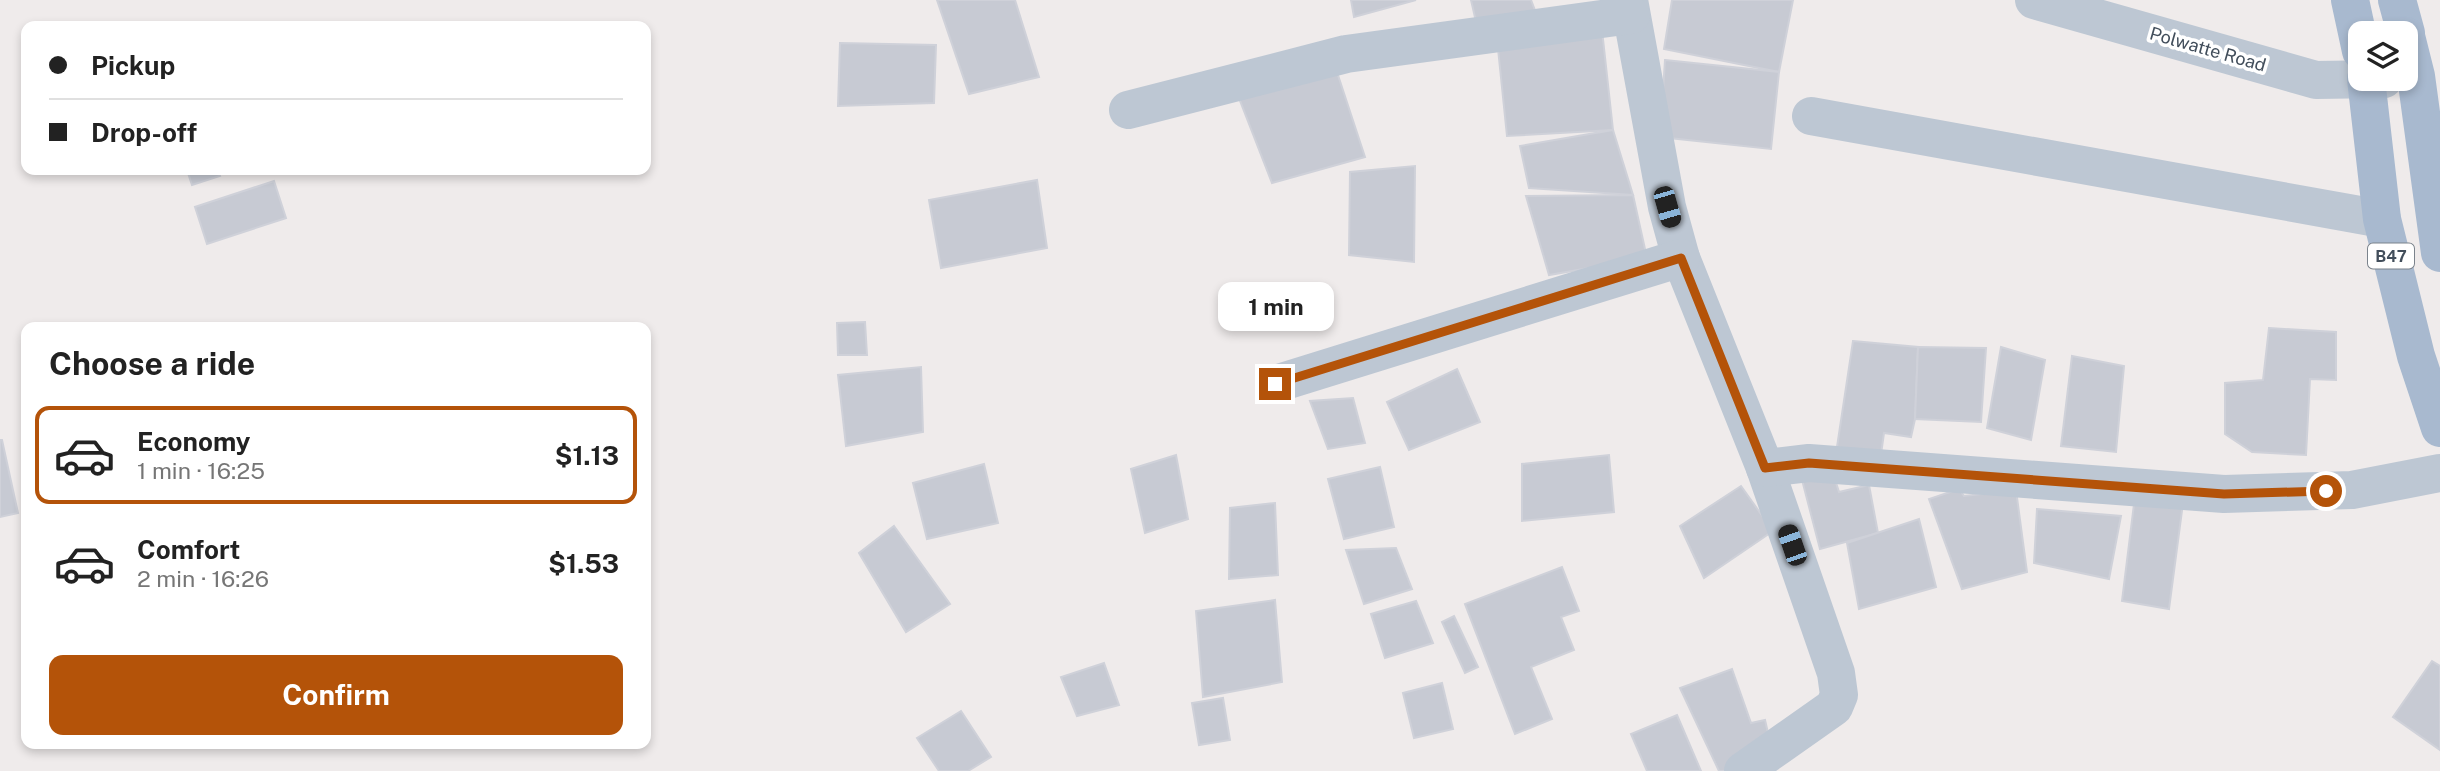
<!DOCTYPE html>
<html lang="en">
<head>
<meta charset="utf-8">
<style>
	:root { --surface:#fff; --page:#f6f6f6; --text:#222; --muted:#767676; --line:#e0e0e0; --accent:#b45309 }
	body { margin:0; font-family:"Public Sans",sans-serif; background:var(--page); color:var(--text); height:100vh; display:flex; flex-direction:column; font-size:26px; white-space:nowrap }
	* { box-sizing:border-box; margin:0 }
	p { font-size:23px; color:var(--muted) }
	.icon { flex:none; width:38px; height:38px; fill:none; stroke:currentColor; stroke-width:2; stroke-linecap:round; stroke-linejoin:round }
	.map { position:relative; flex:1; overflow:hidden }
	.panel { position:absolute; left:21px; top:322px; width:630px; height:427px; display:flex; flex-direction:column; background:var(--surface); border-radius:14px; box-shadow:0 4px 10px #0003 }
	.panel>* { flex:none }
	.guide { position:absolute; left:21px; top:21px; width:630px; height:154px; border-radius:14px; box-shadow:0 4px 10px #0003; display:grid; align-content:center; height:154px; padding:0 28px; background:var(--surface) }
	.buttons { position:absolute; left:2348px; top:21px; display:grid; gap:14px }
	.buttons a { display:grid; place-items:center; width:70px; height:70px; border-radius:14px; background:var(--surface); box-shadow:0 4px 10px #0003; font-size:35px }
	.end { position:absolute; width:32px; height:32px; margin:-16px; border:9px solid #b45309; background:#fff; box-shadow:0 0 0 4px #fff }
	.from { border-radius:50% }
	.bubble { position:absolute; height:49px; border-radius:14px; background:var(--surface); box-shadow:0 4px 10px #0003; font-size:23px; font-weight:700; line-height:49px; text-align:center }
	.car { position:absolute; width:21px; height:42px; margin:-21px -10px; border-radius:9px; box-shadow:0 0 5px 2px #0007; background:linear-gradient(#222 24%,#8ab4d8 0 40%,#222 0 76%,#8ab4d8 0 86%,#222 0) }
	.guide b { display:flex; align-items:center; gap:24px; height:66px; font-size:26px }
	.guide b+b { border-top:2px solid var(--line) }
	.guide i { width:18px; height:18px; background:var(--text) }
	ul { padding:0; list-style:none }
	li { display:flex; align-items:center; gap:21px; height:98px; margin:0 14px 10px; padding:0 14px; border:4px solid transparent; border-radius:14px }
	li div { flex:1 }
	li b { display:block; font-size:26px }
	li em { font-style:normal; font-weight:700 }
	li.selected { border-color:var(--accent) }
	li>.icon { width:63px; height:63px; stroke-width:1.5 }
	h2 { padding:0 28px; font-size:32px; line-height:84px }
	.primary-button { display:flex; gap:14px; margin-top:auto; padding:14px 28px }
	.primary-button a { flex:1; height:80px; border-radius:14px; background:var(--accent); color:#fff; font-size:28px; font-weight:700; line-height:80px; text-align:center }
	.map>svg:first-child { display:block }
	.building { fill:#c7cad3; stroke:#cfd1d9; stroke-width:2 }
	.lines { fill:none; stroke-linecap:round; stroke-linejoin:round }
	.minor { stroke:#bdc7d3; stroke-width:38 }
	.major { stroke:#a8b9cf; stroke-width:38 }
	.route { stroke:#b45309; stroke-width:9 }
	.labels { text-anchor:middle; dominant-baseline:central; stroke-width:7; stroke-linejoin:round; paint-order:stroke }
	.shield { fill:#fff; stroke:#7b838c; stroke-width:2 }
	.shield-label { font-size:16px; font-weight:bold; fill:#424e5b }
	.street-label { font-size:18px; fill:#424e5b; stroke:#fff }
</style>
</head>
<body>
<div class="map">
<svg width="2440" height="771" viewBox="0 0 2440 771">
	<rect width="100%" height="100%" fill="#efebeb"/>
	<g class="building">
		<polygon points="937,0 1015,0 1039,77 969,94"/>
		<polygon points="1351,0 1416,0 1354,17"/>
		<polygon points="1471,0 1531,0 1536,13 1477,26"/>
		<polygon points="1672,0 1793,0 1779,72 1664,49"/>
		<polygon points="1602,30 1613,130 1507,136 1497,39"/>
		<polygon points="840,43 936,45 934,103 838,106"/>
		<polygon points="1665,60 1779,72 1771,149 1660,137"/>
		<polygon points="1335,66 1365,157 1272,183 1239,98"/>
		<polygon points="1613,130 1633,195 1529,188 1520,146"/>
		<polygon points="1415,166 1414,262 1349,255 1350,172"/>
		<polygon points="187,170 217,170 220,176 192,185"/>
		<polygon points="1037,180 1047,248 941,268 929,200"/>
		<polygon points="274,181 286,218 207,244 195,207"/>
		<polygon points="1633,195 1647,258 1549,275 1526,196"/>
		<polygon points="865,322 867,355 838,355 837,323"/>
		<polygon points="2269,328 2336,332 2336,380 2310,379 2306,455 2252,452 2225,434 2225,383 2263,380"/>
		<polygon points="1853,341 1918,347 1915,419 1911,437 1884,433 1881,454 1837,447"/>
		<polygon points="1918,347 1986,348 1981,422 1915,419"/>
		<polygon points="2001,347 2045,360 2031,440 1987,428"/>
		<polygon points="2072,356 2124,366 2116,452 2061,446"/>
		<polygon points="921,367 923,432 846,446 838,375"/>
		<polygon points="1457,369 1480,422 1409,450 1387,402"/>
		<polygon points="1353,398 1365,443 1328,449 1310,401"/>
		<polygon points="0,440 2,440 18,513 0,517"/>
		<polygon points="1176,455 1188,519 1145,533 1131,469"/>
		<polygon points="1609,455 1614,512 1522,521 1522,464"/>
		<polygon points="984,464 998,523 927,539 913,483"/>
		<polygon points="1380,467 1394,527 1344,539 1328,479"/>
		<polygon points="1833,473 1839,492 1869,485 1878,533 1820,549 1801,476"/>
		<polygon points="1741,486 1773,531 1704,578 1680,526"/>
		<polygon points="1959,489 1964,496 2016,490 2027,572 1962,589 1929,499"/>
		<polygon points="2135,496 2183,503 2169,609 2122,601"/>
		<polygon points="1275,503 1278,575 1229,579 1230,508"/>
		<polygon points="2037,509 2121,516 2109,579 2034,563"/>
		<polygon points="1919,519 1936,587 1859,609 1847,543"/>
		<polygon points="894,526 950,604 906,632 859,553"/>
		<polygon points="1396,548 1412,589 1364,604 1346,550"/>
		<polygon points="1562,567 1579,611 1561,617 1574,650 1531,667 1552,719 1515,734 1465,604"/>
		<polygon points="1275,600 1282,682 1203,697 1196,611"/>
		<polygon points="1416,601 1433,643 1385,658 1371,614"/>
		<polygon points="1454,616 1478,667 1465,673 1442,622"/>
		<polygon points="2432,661 2440,666 2440,750 2393,717"/>
		<polygon points="1104,663 1119,705 1077,716 1061,677"/>
		<polygon points="1732,669 1751,723 1765,720 1769,737 1725,771 1719,771 1680,688"/>
		<polygon points="1442,683 1453,729 1414,738 1403,693"/>
		<polygon points="1223,698 1230,740 1199,745 1192,703"/>
		<polygon points="961,711 991,757 968,771 939,771 917,738"/>
		<polygon points="1677,715 1701,771 1647,771 1631,734"/>
	</g>
	<g class="lines">
		<g class="minor">
			<polyline points="1629,0 1667,207 1681,258 1765,468 1836,673 1839,695 1834,707 1743,771"/>
			<polyline points="2034,0 2316,80 2384,79"/>
			<polyline points="1128,110 1346,54 1631,15"/>
			<polyline points="1811,116 2382,219"/>
			<polyline points="1275,384 1681,258"/>
			<polyline points="1765,468 1809,463 2224,494 2352,490 2440,473"/>
		</g>
		<g class="major">
			<polyline points="2350,0 2361,51"/>
			<polyline points="2397,0 2406,33"/>
			<polyline points="2406,36 2416,76 2440,253"/>
			<polyline points="2366,79 2382,219 2416,356 2440,428"/>
		</g>
	</g>
	<g class="lines">
		<polyline class="route" points="1275,384 1681,258 1765,468 1809,463 2224,494 2326,491"/>
	</g>
	<g class="labels">
		<rect class="shield" x="2368" y="243.5" width="46" height="25" rx="5"/>
		<g class="shield-label">
			<text x="2391" y="256">B47</text>
		</g>
		<g class="street-label">
			<text transform="translate(2208 49) rotate(16)">Polwatte Road</text>
		</g>
	</g>
</svg>
<div class="buttons">
<a><svg class="icon" aria-label="layers" viewBox="0 0 24 24"><path d="M12 4l9 5-9 5-9-5zM3 14l9 5 9-5"/></svg></a>
</div>
<i class="end from" style="left:2326px;top:491px"></i>
<i class="end" style="left:1275px;top:384px"></i>
<div class="bubble" style="left:1218px;top:282px;width:116px">1 min</div>
<i class="car" style="left:1667px;top:207px;rotate:164deg"></i>
<i class="car" style="left:1792px;top:545px;rotate:341deg"></i>
<div class="guide">
<b><i class="from"></i>Pickup</b>
<b><i></i>Drop-off</b>
</div>
<section class="panel">
<h2>Choose a ride</h2>
<ul>
<li class="selected"><svg class="icon" aria-label="car" viewBox="0 0 24 24"><path d="M5 17H2v-5l4-1 3-4h7l3 4 3 1v5h-3M9 17h6M6 11h13"/><circle cx="7" cy="17" r="2"/><circle cx="17" cy="17" r="2"/></svg><div><b>Economy</b><p>1 min · 16:25</p></div><em>$1.13</em></li>
<li><svg class="icon" aria-label="car" viewBox="0 0 24 24"><path d="M5 17H2v-5l4-1 3-4h7l3 4 3 1v5h-3M9 17h6M6 11h13"/><circle cx="7" cy="17" r="2"/><circle cx="17" cy="17" r="2"/></svg><div><b>Comfort</b><p>2 min · 16:26</p></div><em>$1.53</em></li>
</ul>
<div class="primary-button"><a>Confirm</a></div>
</section>
</div>
</body>
</html>
